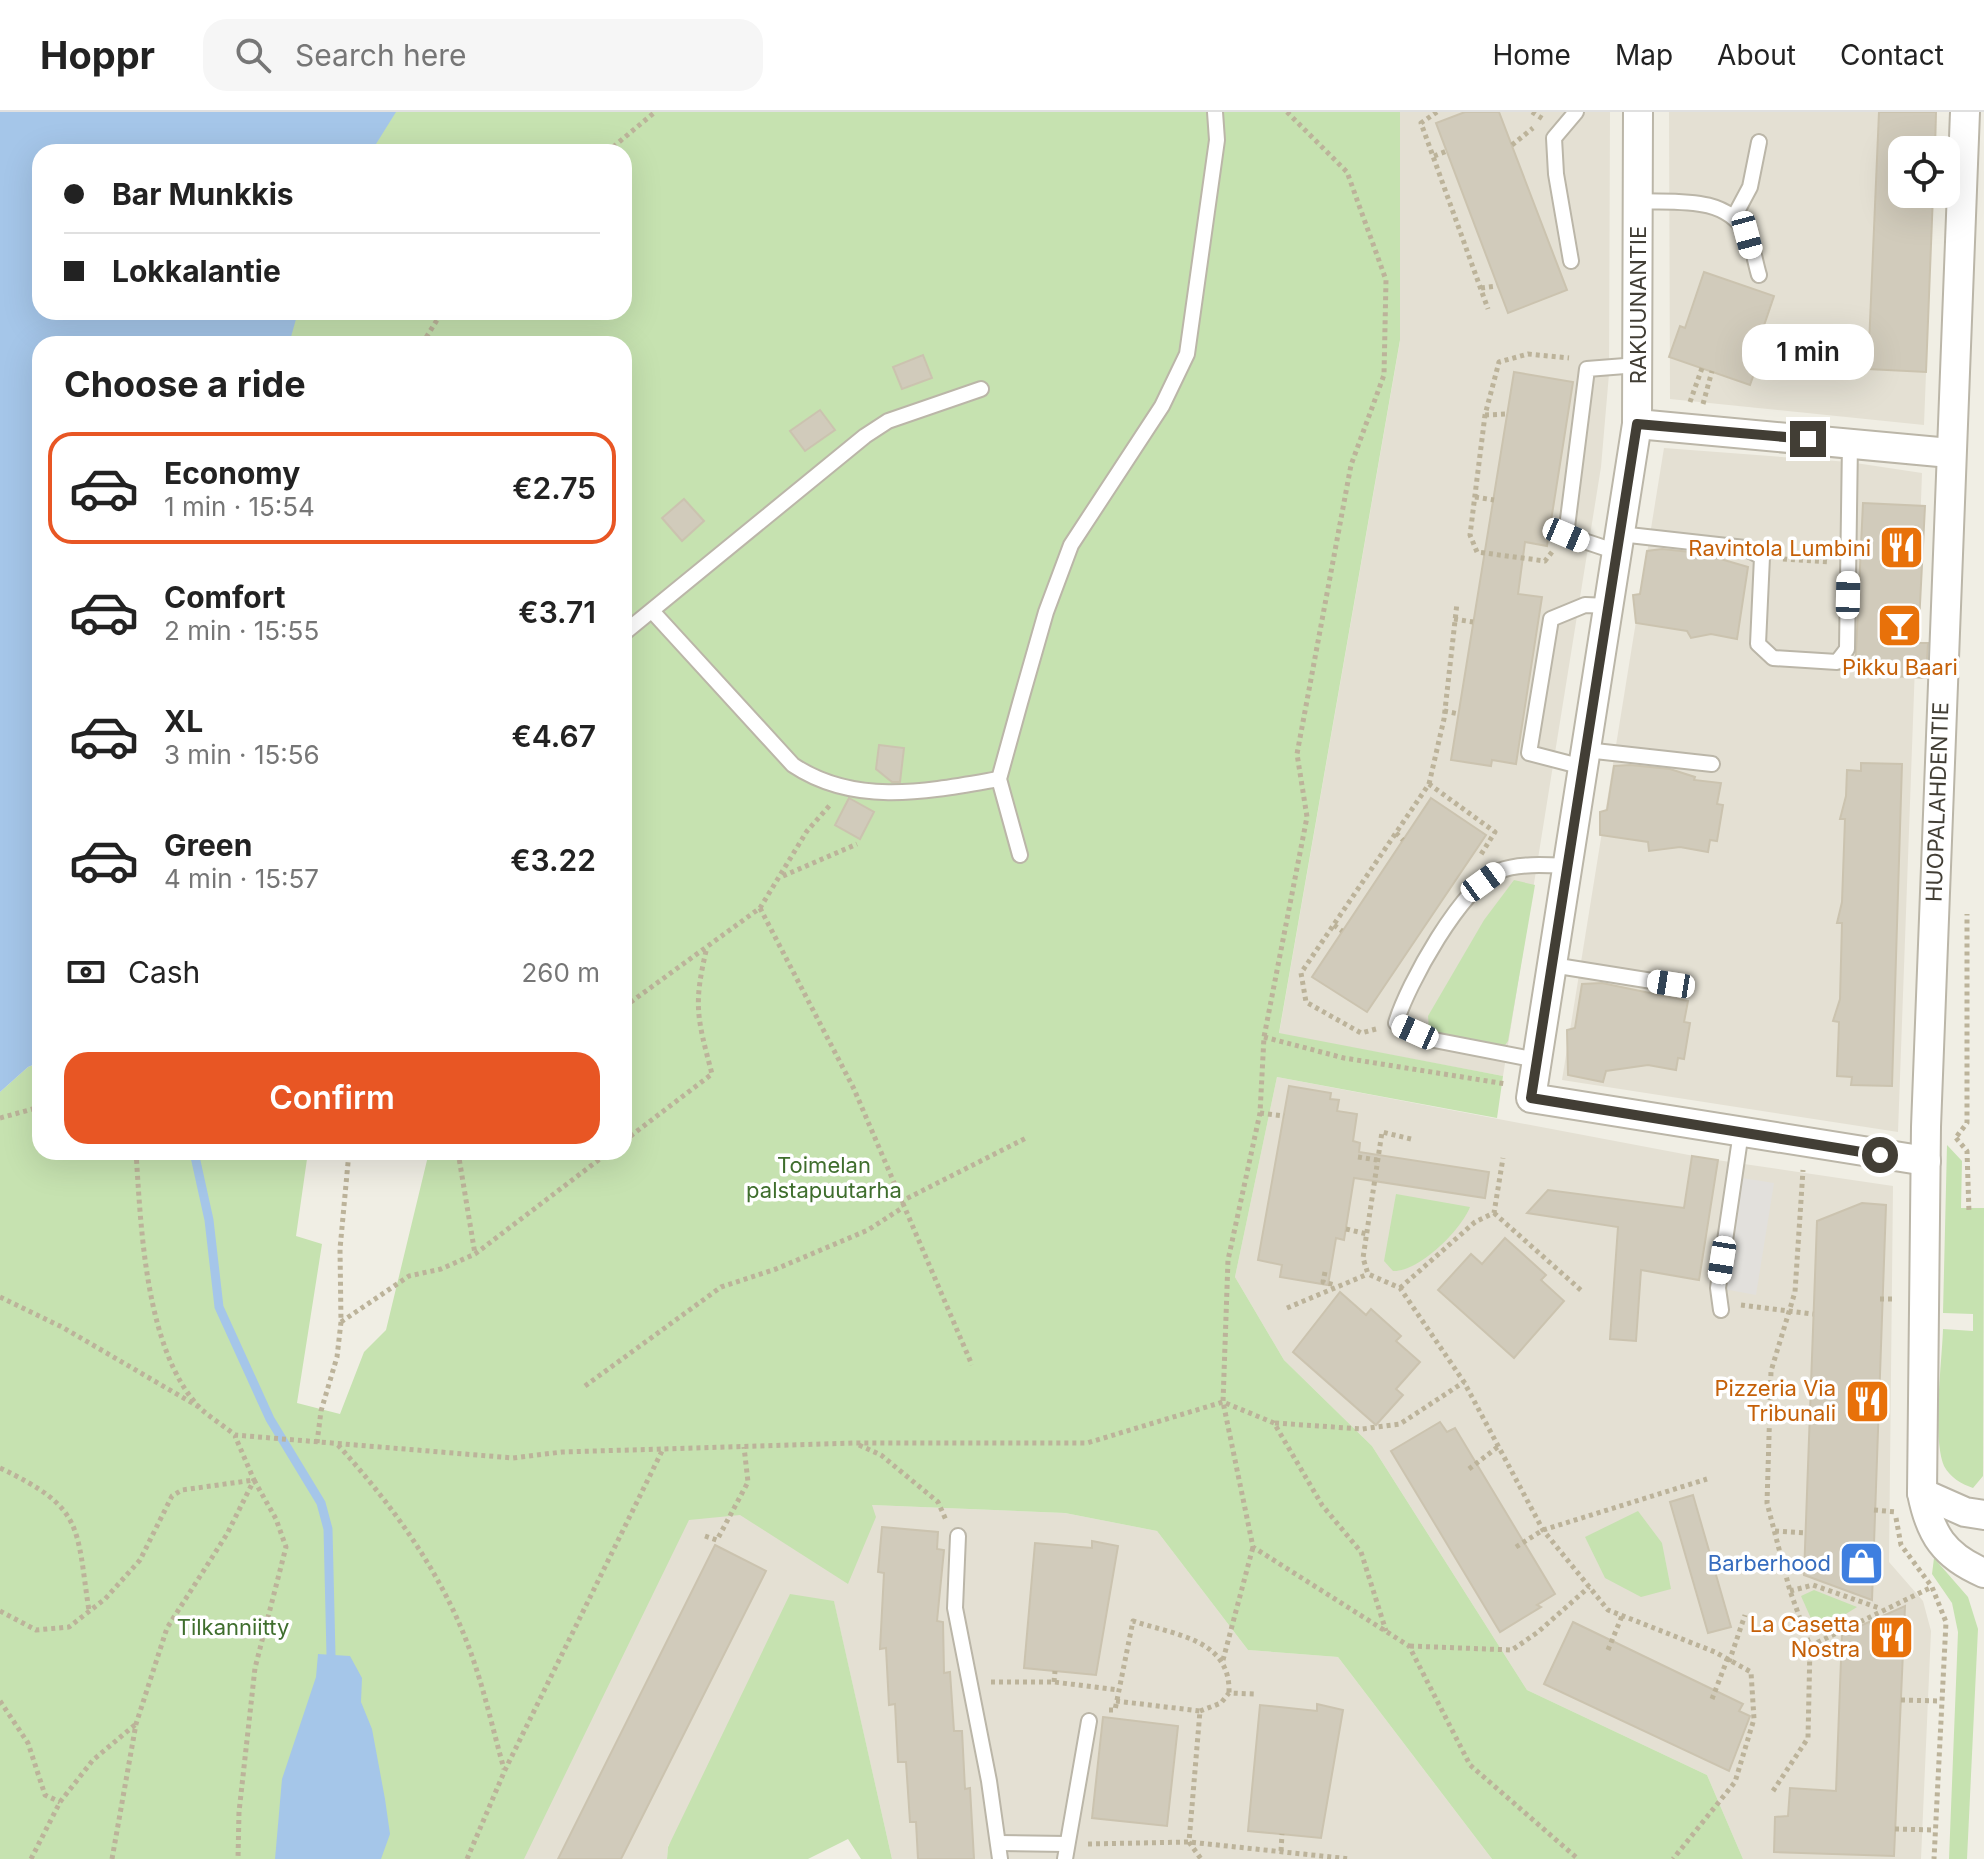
<!DOCTYPE html>
<html lang="en">
<head>
<meta charset="utf-8">
<style>
	:root { --surface:#fff; --page:#f6f6f6; --text:#222; --muted:#767676; --line:#e0e0e0; --accent:#e85624 }
	body { margin:0; font-family:Inter,sans-serif; background:var(--page); color:var(--text); height:100vh; display:flex; flex-direction:column; font-size:30px; white-space:nowrap }
	* { box-sizing:border-box; margin:0 }
	p { font-size:26px; color:var(--muted) }
	.icon { flex:none; width:44px; height:44px; fill:none; stroke:currentColor; stroke-width:2; stroke-linecap:round; stroke-linejoin:round }
	.map { position:relative; flex:1; overflow:hidden }
	.details { position:absolute; left:32px; top:224px; width:600px; height:824px; display:flex; flex-direction:column; background:var(--surface); border-radius:24px; box-shadow:0 8px 32px #0002 }
	.details>* { flex:none }
	.top-card { position:absolute; left:32px; top:32px; width:600px; height:176px; border-radius:24px; box-shadow:0 8px 32px #0002; display:grid; align-content:center; height:176px; padding:0 32px; background:var(--surface) }
	.tools { position:absolute; left:1888px; top:24px; display:grid; gap:16px }
	.tools a { display:grid; place-items:center; width:72px; height:72px; border-radius:16px; background:var(--surface); box-shadow:0 8px 32px #0002; font-size:40px }
	.end { position:absolute; width:36px; height:36px; margin:-18px; border:10px solid #423e35; background:#fff; box-shadow:0 0 0 4px #fff }
	.from { border-radius:50% }
	.bubble { position:absolute; height:56px; border-radius:24px; background:var(--surface); box-shadow:0 8px 32px #0002; font-size:26px; font-weight:600; line-height:56px; text-align:center }
	.car { position:absolute; width:24px; height:48px; margin:-24px -12px; border-radius:10px; box-shadow:0 0 6px 2px #0007; background:linear-gradient(#fff 24%,#345 0 40%,#fff 0 76%,#345 0 86%,#fff 0) }
	.top-card b { display:flex; align-items:center; gap:28px; height:76px; font-size:30px }
	.top-card b+b { border-top:2px solid var(--line) }
	.top-card i { width:20px; height:20px; background:var(--text) }
	ul { padding:0; list-style:none }
	li { display:flex; align-items:center; gap:24px; height:112px; margin:0 16px 12px; padding:0 16px; border:4px solid transparent; border-radius:24px }
	li div { flex:1 }
	li b { display:block; font-size:30px }
	li em { font-style:normal; font-weight:600 }
	li.selected { border-color:var(--accent) }
	li>.icon { width:72px; height:72px; stroke-width:1.5 }
	h2 { padding:0 32px; font-size:36px; line-height:96px }
	.pay { display:flex; align-items:center; gap:20px; height:88px; padding:0 32px; font-size:30px }
	.pay p { margin-inline-start:auto }
	.primary-button { display:flex; gap:16px; margin-top:auto; padding:16px 32px }
	.primary-button a { flex:1; height:92px; border-radius:24px; background:var(--accent); color:#fff; font-size:32px; font-weight:600; line-height:92px; text-align:center }
	header { display:flex; align-items:center; gap:48px; box-sizing:border-box; height:112px; padding:0 40px; background:var(--surface); border-bottom:2px solid var(--line) }
	header strong { font-size:38px }
	nav { display:flex; gap:44px; margin-inline-start:auto; font-size:28px }
	.search { width:560px; height:72px; background:var(--page); display:flex; align-items:center; gap:20px; box-sizing:border-box; padding:0 28px; border-radius:24px; color:var(--muted); font-size:30px }
	.map>svg:first-child { display:block }
	.residential { fill:#e4e0d3 }
	.green { fill:#c6e2b0 }
	.parking { fill:#e2e0dc }
	.water { fill:#a5c6e9 }
	.lines { fill:none; stroke-linecap:round; stroke-linejoin:round }
	.stream { stroke:#a5c6e9; stroke-width:9 }
	.building { fill:#d1cbbb; stroke:#cbc3af; stroke-width:2 }
	.service-casing { stroke:#bbb6a8; stroke-width:18 }
	.minor-casing { stroke:#bbb6a8; stroke-width:32 }
	.path { stroke:#bcb39a; stroke-width:5; stroke-dasharray:4 4; stroke-linecap:butt }
	.service { stroke:#fff; stroke-width:14 }
	.minor { stroke:#fff; stroke-width:28 }
	.route { stroke:#423e35; stroke-width:10 }
	.labels { text-anchor:middle; dominant-baseline:central; stroke-width:7; stroke-linejoin:round; paint-order:stroke }
	.street-label { font-size:22px; fill:#423e35; stroke:#fff }
	.food-label { font-size:22px; fill:#c56008; stroke:#fff; text-anchor:end }
	.park-label { font-size:22px; fill:#3f6e2d; stroke:#fff }
	.shop-label { font-size:22px; fill:#366cbe; stroke:#fff; text-anchor:end }
</style>
</head>
<body>
<header>
<strong>Hoppr</strong>
<div class="search"><svg class="icon" aria-label="search" viewBox="0 0 24 24"><circle cx="10" cy="10" r="6"/><path d="M15 15l6 6"/></svg>Search here</div>
<nav><a>Home</a><a>Map</a><a>About</a><a>Contact</a></nav>
</header>
<div class="map">
<svg width="1984" height="1747" viewBox="0 0 1984 1747">
	<rect width="100%" height="100%" fill="#f0eee4"/>
	<g class="residential">
		<polygon points="1400,0 1610,0 1609,262 1601,355 1503,964 1279,922 1400,229"/>
		<polygon points="1669,0 1936,0 1935,38 1902,38 1902,82 1933,82 1924,313 1670,287"/>
		<polygon points="1664,336 1849,350 1922,361 1898,1020 1562,968"/>
		<polygon points="1277,965 1710,1047 1893,1074 1889,1450 1923,1489 1931,1519 1921,1747 1743,1747 1707,1663 1527,1578 1372,1334 1284,1248 1235,1165"/>
		<polygon points="681,1385 1065,1401 1157,1419 1248,1538 1338,1545 1492,1747 892,1747 834,1490 668,1734 667,1747 519,1747"/>
	</g>
	<g class="green">
		<polygon points="134,0 1400,0 1400,228 1279,921 1503,964 1497,1006 1277,965 1235,1165 1284,1248 1372,1334 1527,1578 1707,1663 1743,1747 1492,1747 1338,1545 1248,1538 1157,1419 1065,1401 872,1393 876,1405 848,1472 740,1403 689,1408 524,1747 0,1747 0,980 28,955 40,950 40,1040 308,1040 296,1124 322,1132 297,1291 340,1302 364,1240 386,1218 429,1040 624,1040 624,232 117,232 113,200 624,200 624,40 130,40"/>
		<polygon points="1514,768 1535,773 1508,929 1503,936 1437,922 1429,916 1428,904 1484,808"/>
		<path d="M1947,1033l15,16 -1,47h23l-1,268 -10,12c-12,-4 -23,-11 -29,-22 -12,-28 -2,-104 -1,-137l30,2v-17l-30,-1z"/>
		<path d="M1396,1082l74,13c-9,23 -51,65 -77,64l-9,-10z"/>
		<polygon points="1638,1399 1662,1431 1671,1477 1641,1485 1605,1466 1585,1425"/>
		<polygon points="1934,1446 1968,1485 1978,1517 1967,1747 1949,1747 1958,1520 1952,1491 1932,1462"/>
		<polygon points="1814,1478 1857,1495 1817,1520 1801,1484"/>
		<polygon points="790,1482 834,1489 892,1747 861,1747 848,1727 808,1747 667,1747 668,1735"/>
	</g>
	<polygon class="parking" points="1736,1065 1774,1071 1756,1183 1718,1176"/>
	<g class="water">
		<polygon points="0,0 396,0 371,40 40,40 40,200 298,200 289,232 40,232 40,950 28,955 0,980"/>
		<polygon points="318,1542 350,1544 362,1566 361,1590 372,1617 385,1687 390,1722 381,1747 275,1747 282,1667 316,1565"/>
	</g>
	<g class="lines">
		<polyline class="stream" points="194,1040 209,1108 219,1195 270,1307 321,1391 328,1417 331,1543"/>
	</g>
	<g class="building">
		<polygon points="1465,0 1499,0 1567,178 1508,201 1436,11"/>
		<polygon points="1879,0 1936,0 1935,38 1902,38 1902,82 1933,82 1926,260 1868,257"/>
		<polygon points="1704,160 1774,184 1755,240 1761,242 1750,273 1669,245 1680,214 1685,216"/>
		<polygon points="923,243 932,266 902,277 893,255"/>
		<polygon points="1514,260 1573,270 1547,434 1525,430 1518,482 1542,485 1516,652 1492,648 1491,654 1451,648"/>
		<polygon points="820,298 835,318 805,339 790,319"/>
		<polygon points="684,387 704,409 682,429 662,406"/>
		<polygon points="1863,391 1925,394 1918,531 1928,531 1926,566 1855,562"/>
		<polygon points="1662,437 1700,441 1748,455 1737,527 1711,522 1691,526 1687,519 1636,511 1633,483 1640,482 1647,439"/>
		<polygon points="879,633 904,636 900,670 892,670 876,657"/>
		<polygon points="1861,651 1902,652 1892,974 1851,973 1852,965 1837,964 1839,910 1833,909 1840,887 1842,811 1837,811 1842,790 1845,707 1840,707 1846,684 1847,658 1861,659"/>
		<polygon points="1630,653 1670,657 1695,665 1694,668 1721,671 1717,692 1723,693 1717,729 1710,728 1708,740 1680,735 1649,739 1648,730 1600,723 1600,700 1607,698 1614,654"/>
		<polygon points="849,686 874,700 860,727 835,713"/>
		<polygon points="1431,686 1486,723 1367,900 1312,865"/>
		<polygon points="1602,871 1688,889 1684,910 1690,911 1684,947 1678,946 1676,958 1648,953 1606,959 1603,970 1568,963 1567,918 1575,916 1582,872"/>
		<polygon points="1289,974 1331,981 1330,987 1339,988 1337,999 1357,1002 1353,1029 1360,1031 1359,1040 1489,1060 1485,1086 1354,1066 1344,1128 1336,1126 1328,1173 1280,1165 1282,1153 1258,1148"/>
		<polygon points="1692,1044 1718,1048 1699,1168 1641,1158 1636,1229 1610,1227 1618,1115 1527,1101 1548,1078 1684,1096"/>
		<polygon points="1862,1091 1886,1093 1872,1488 1804,1463 1817,1109"/>
		<polygon points="1505,1126 1546,1163 1541,1168 1564,1189 1514,1246 1438,1178 1471,1142 1482,1152"/>
		<polygon points="1340,1180 1366,1203 1371,1197 1401,1224 1396,1229 1420,1250 1396,1277 1403,1283 1376,1313 1293,1240"/>
		<polygon points="1440,1310 1447,1320 1455,1316 1555,1482 1537,1493 1541,1495 1500,1520 1391,1339"/>
		<polygon points="1693,1383 1731,1515 1708,1521 1670,1390"/>
		<polygon points="882,1415 938,1420 937,1437 944,1438 937,1509 943,1510 944,1561 950,1560 954,1619 962,1619 965,1677 970,1676 974,1747 918,1747 916,1710 910,1710 906,1650 898,1650 895,1592 889,1593 886,1536 880,1537 884,1461 878,1460"/>
		<polygon points="1092,1429 1118,1434 1096,1563 1024,1556 1035,1431 1092,1436"/>
		<polygon points="715,1433 766,1459 621,1747 558,1747"/>
		<polygon points="1905,1494 1894,1744 1774,1740 1775,1705 1788,1704 1790,1676 1836,1679 1842,1522"/>
		<polygon points="1573,1510 1743,1592 1739,1599 1750,1604 1729,1659 1544,1572"/>
		<polygon points="1317,1592 1343,1598 1321,1726 1248,1719 1260,1593 1317,1599"/>
		<polygon points="1103,1605 1178,1614 1167,1714 1092,1706"/>
	</g>
	<g class="lines">
		<defs>
			<g id="service">
				<path d="M1638,89c37,2 87,-6 108,32 7,12 9,29 13,42"/>
				<polyline points="1734,105 1750,75 1759,30"/>
				<polyline points="1571,149 1556,62 1554,26 1576,0"/>
				<polyline points="1620,422 1745,436 1762,445 1758,532 1773,546 1837,550 1847,537 1850,331"/>
				<polyline points="1617,440 1566,423 1587,257 1638,253"/>
				<path d="M652,499l141,154c63,42 137,26 206,14"/>
				<polyline points="624,521 865,324 888,309 981,277"/>
				<polyline points="1586,638 1712,652"/>
				<polyline points="1583,655 1529,641 1551,507 1585,493 1609,494"/>
				<polyline points="1020,743 999,667 1020,591 1046,500 1071,433 1162,294 1187,242 1217,28 1215,0"/>
				<polyline points="1552,853 1671,872"/>
				<path d="M1537,948l-103,-20 -38,-17c11,-38 66,-137 103,-152 19,-8 49,-6 69,-5"/>
				<polyline points="1721,1198 1718,1176 1741,1020"/>
				<polyline points="958,1424 955,1496 989,1669 1000,1747"/>
				<polyline points="998,1731 1066,1732"/>
				<polyline points="1065,1747 1089,1609"/>
			</g>
			<g id="minor">
				<polyline points="1638,0 1637,312 1531,986 1926,1049"/>
				<path d="M1965,0l-39,1015 -4,366c8,41 22,63 62,80"/>
				<polyline points="1637,312 1950,341"/>
				<polyline points="1922,1381 1965,1400 1984,1403"/>
			</g>
		</defs>
		<use href="#service" class="service-casing"/>
		<use href="#minor" class="minor-casing"/>
		<g class="path">
			<polyline points="1287,0 1347,60 1386,168 1384,263 1351,353 1297,642 1307,705 1264,925 1260,1001 1228,1148 1223,1290 1253,1435 1409,1534 1470,1653 1578,1747"/>
			<polyline points="1437,0 1421,11 1488,197"/>
			<polyline points="1532,0 1543,7"/>
			<polyline points="1512,33 1533,16"/>
			<polyline points="607,40 655,0"/>
			<polyline points="1434,44 1447,39"/>
			<polyline points="1481,176 1497,174"/>
			<polyline points="422,232 442,200"/>
			<polyline points="1690,290 1702,256"/>
			<polyline points="1703,292 1712,259"/>
			<polyline points="1485,303 1507,302"/>
			<polyline points="1475,385 1494,388"/>
			<polyline points="1552,440 1545,449 1477,440 1470,423 1485,303 1499,250 1528,242 1569,246"/>
			<polyline points="1783,447 1829,450"/>
			<polyline points="1454,507 1473,510"/>
			<polyline points="1444,599 1459,602"/>
			<polyline points="1429,672 1444,607 1457,491"/>
			<polyline points="1396,721 1403,728"/>
			<polyline points="783,764 857,732"/>
			<polyline points="760,796 854,977 972,1253"/>
			<polyline points="1334,813 1342,819"/>
			<polyline points="624,895 760,796 807,719 830,693"/>
			<polyline points="1376,917 1361,921 1306,890 1301,861 1429,672 1495,720 1480,744"/>
			<polyline points="1264,925 1344,946 1506,972"/>
			<polyline points="1260,1001 1284,1004"/>
			<polyline points="0,1006 40,995"/>
			<polyline points="1957,1024 1967,1011 1967,802"/>
			<polyline points="1956,1026 1967,1039 1969,1101"/>
			<polyline points="1411,1027 1382,1020 1363,1146 1368,1162 1400,1176 1464,1270 1543,1418 1608,1498 1715,1540 1751,1560 1754,1607 1735,1670 1673,1747"/>
			<path d="M624,1029l88,-67c-15,-57 -19,-69 -5,-127"/>
			<path d="M136,1040c5,75 9,200 65,257 10,9 23,17 34,26l278,23 49,-6 101,-3"/>
			<polyline points="458,1040 475,1142"/>
			<polyline points="1358,1045 1377,1048"/>
			<polyline points="900,1090 1028,1025"/>
			<polyline points="1494,1101 1583,1180"/>
			<polyline points="1346,1117 1367,1122"/>
			<polyline points="1325,1160 1323,1170 1335,1173"/>
			<polyline points="1400,1176 1475,1110 1494,1101 1503,1046"/>
			<polyline points="0,1185 62,1215 199,1295"/>
			<polyline points="1880,1187 1895,1187"/>
			<polyline points="1741,1193 1813,1202"/>
			<polyline points="1287,1196 1368,1162"/>
			<polyline points="341,1210 409,1164 441,1157 475,1142 609,1040"/>
			<polyline points="585,1274 721,1175 776,1157 868,1118 902,1096"/>
			<polyline points="1275,1311 1362,1317 1400,1312 1464,1270"/>
			<polyline points="317,1331 321,1299 337,1245 341,1210 340,1137 349,1040"/>
			<path d="M338,1333c57,63 109,135 136,217 12,35 20,72 30,107"/>
			<polyline points="859,1333 881,1343 938,1390 946,1408"/>
			<path d="M0,1356c84,40 76,57 89,143"/>
			<polyline points="1469,1357 1499,1334"/>
			<polyline points="1874,1398 1896,1400"/>
			<polyline points="1896,1406 1901,1433 1932,1475 1946,1510 1934,1747"/>
			<polyline points="1775,1419 1806,1421"/>
			<polyline points="705,1424 717,1428 748,1370 744,1335"/>
			<polyline points="1516,1435 1543,1418 1707,1367"/>
			<polyline points="1790,1479 1813,1473 1879,1496"/>
			<polyline points="0,1499 36,1518 69,1515 105,1487 140,1448 172,1384 182,1378 254,1368 276,1407 286,1435 255,1556 239,1700 238,1747"/>
			<polyline points="1410,1534 1512,1538 1538,1520 1589,1475"/>
			<polyline points="1810,1534 1932,1475"/>
			<polyline points="1608,1538 1622,1504"/>
			<polyline points="1223,1548 1253,1435"/>
			<polyline points="1729,1550 1745,1503"/>
			<polyline points="991,1570 1054,1570 1118,1578"/>
			<polyline points="1054,1570 1055,1559"/>
			<polyline points="1712,1587 1727,1548"/>
			<polyline points="1901,1588 1941,1589"/>
			<polyline points="0,1589 28,1631 45,1683 60,1690"/>
			<polyline points="1116,1589 1200,1599 1189,1730 1201,1747"/>
			<path d="M1109,1598h6l18,-89c42,14 98,18 96,72"/>
			<polyline points="1200,1599 1221,1591 1229,1581 1254,1582"/>
			<polyline points="1773,1679 1808,1626 1810,1534 1790,1479 1767,1391 1771,1259 1795,1180 1803,1058"/>
			<polyline points="1895,1717 1935,1718"/>
			<polyline points="1088,1732 1189,1730 1350,1747"/>
			<polyline points="1281,1739 1282,1722"/>
			<polyline points="31,1747 60,1690 93,1648 136,1612"/>
			<polyline points="112,1747 136,1612 167,1516 227,1422 254,1368 235,1324"/>
			<polyline points="467,1747 505,1658 663,1337 854,1331 1087,1331 1223,1290 1274,1311 1322,1393 1361,1440 1386,1519"/>
		</g>
		<use href="#service" class="service"/>
		<use href="#minor" class="minor"/>
	</g>
	<g class="lines">
		<polyline class="route" points="1808,327 1637,312 1531,986 1880,1043"/>
	</g>
	<defs>
		<symbol id="restaurant-square" viewBox="-11 -11 22 22"><rect x="-9" y="-9" width="18" height="18" rx="4" fill="#e8710a" stroke="#fff"/><path d="M-5-6h1v4h1v-4h1v4h1v-4h1v5L-1.5 .5V6h-2V.5L-5-1ZM5-6V6H3V1.5H1.5Q1.5-4 5-6Z" fill="#fff"/></symbol>
		<symbol id="bar-square" viewBox="-11 -11 22 22"><rect x="-9" y="-9" width="18" height="18" rx="4" fill="#e8710a" stroke="#fff"/><path d="M-6-5H6L.8 .8V4.5H3.5V6h-7V4.5H-.8V.8Z" fill="#fff"/></symbol>
		<symbol id="shop-square" viewBox="-11 -11 22 22"><rect x="-9" y="-9" width="18" height="18" rx="4" fill="#3f7fe0" stroke="#fff"/><path d="M-5-2.5h2.3a2.7 3.5 0 0 1 5.4 0H5L5.5 6h-11ZM-1.5-2.5h3a1.5 2.3 0 0 0-3 0Z" fill="#fff"/></symbol>
	</defs>
	<g fill-rule="evenodd">
		<use href="#restaurant-square" x="1876" y="410" width="51" height="51"/>
		<use href="#bar-square" x="1874" y="488" width="51" height="51"/>
		<use href="#restaurant-square" x="1842" y="1264" width="51" height="51"/>
		<use href="#shop-square" x="1836" y="1426" width="51" height="51"/>
		<use href="#restaurant-square" x="1866" y="1500" width="51" height="51"/>
	</g>
	<g class="labels">
		<g class="street-label">
			<text transform="translate(1638 193) rotate(-90)">RAKUUNANTIE</text>
			<text transform="translate(1937 690) rotate(-88)">HUOPALAHDENTIE</text>
		</g>
		<g class="food-label">
			<text x="1871" y="436">Ravintola Lumbini</text>
			<text x="1900" y="555" text-anchor="middle">Pikku Baari</text>
			<text x="1836" y="1276">Pizzeria Via<tspan x="1836" dy="25">Tribunali</tspan></text>
			<text x="1860" y="1512">La Casetta<tspan x="1860" dy="25">Nostra</tspan></text>
		</g>
		<g class="park-label">
			<text x="824" y="1053">Toimelan<tspan x="824" dy="25">palstapuutarha</tspan></text>
			<text x="233" y="1515">Tilkanniitty</text>
		</g>
		<g class="shop-label">
			<text x="1831" y="1451">Barberhood</text>
		</g>
	</g>
</svg>
<div class="tools">
<a><svg class="icon" aria-label="locate" viewBox="0 0 24 24"><circle cx="12" cy="12" r="6"/><path d="M12 2v4M12 18v4M2 12h4M18 12h4"/></svg></a>
</div>
<i class="end from" style="left:1880px;top:1043px"></i>
<i class="end" style="left:1808px;top:327px"></i>
<div class="bubble" style="left:1742px;top:212px;width:132px">1 min</div>
<i class="car" style="left:1747px;top:123px;rotate:165deg"></i>
<i class="car" style="left:1566px;top:423px;rotate:113deg"></i>
<i class="car" style="left:1848px;top:483px;rotate:1deg"></i>
<i class="car" style="left:1483px;top:770px;rotate:54deg"></i>
<i class="car" style="left:1671px;top:872px;rotate:279deg"></i>
<i class="car" style="left:1415px;top:920px;rotate:294deg"></i>
<i class="car" style="left:1722px;top:1148px;rotate:189deg"></i>
<div class="top-card">
<b><i class="from"></i>Bar Munkkis</b>
<b><i></i>Lokkalantie</b>
</div>
<section class="details">
<h2>Choose a ride</h2>
<ul>
<li class="selected"><svg class="icon" aria-label="car" viewBox="0 0 24 24"><path d="M5 17H2v-5l4-1 3-4h7l3 4 3 1v5h-3M9 17h6M6 11h13"/><circle cx="7" cy="17" r="2"/><circle cx="17" cy="17" r="2"/></svg><div><b>Economy</b><p>1 min · 15:54</p></div><em>€2.75</em></li>
<li><svg class="icon" aria-label="car" viewBox="0 0 24 24"><path d="M5 17H2v-5l4-1 3-4h7l3 4 3 1v5h-3M9 17h6M6 11h13"/><circle cx="7" cy="17" r="2"/><circle cx="17" cy="17" r="2"/></svg><div><b>Comfort</b><p>2 min · 15:55</p></div><em>€3.71</em></li>
<li><svg class="icon" aria-label="car" viewBox="0 0 24 24"><path d="M5 17H2v-5l4-1 3-4h7l3 4 3 1v5h-3M9 17h6M6 11h13"/><circle cx="7" cy="17" r="2"/><circle cx="17" cy="17" r="2"/></svg><div><b>XL</b><p>3 min · 15:56</p></div><em>€4.67</em></li>
<li><svg class="icon" aria-label="car" viewBox="0 0 24 24"><path d="M5 17H2v-5l4-1 3-4h7l3 4 3 1v5h-3M9 17h6M6 11h13"/><circle cx="7" cy="17" r="2"/><circle cx="17" cy="17" r="2"/></svg><div><b>Green</b><p>4 min · 15:57</p></div><em>€3.22</em></li>
</ul>
<div class="pay"><svg class="icon" aria-label="cash" viewBox="0 0 24 24"><path d="M3 7h18v10H3z"/><circle cx="12" cy="12" r="2"/></svg>Cash<p>260 m</p></div>
<div class="primary-button"><a>Confirm</a></div>
</section>
</div>
</body>
</html>
